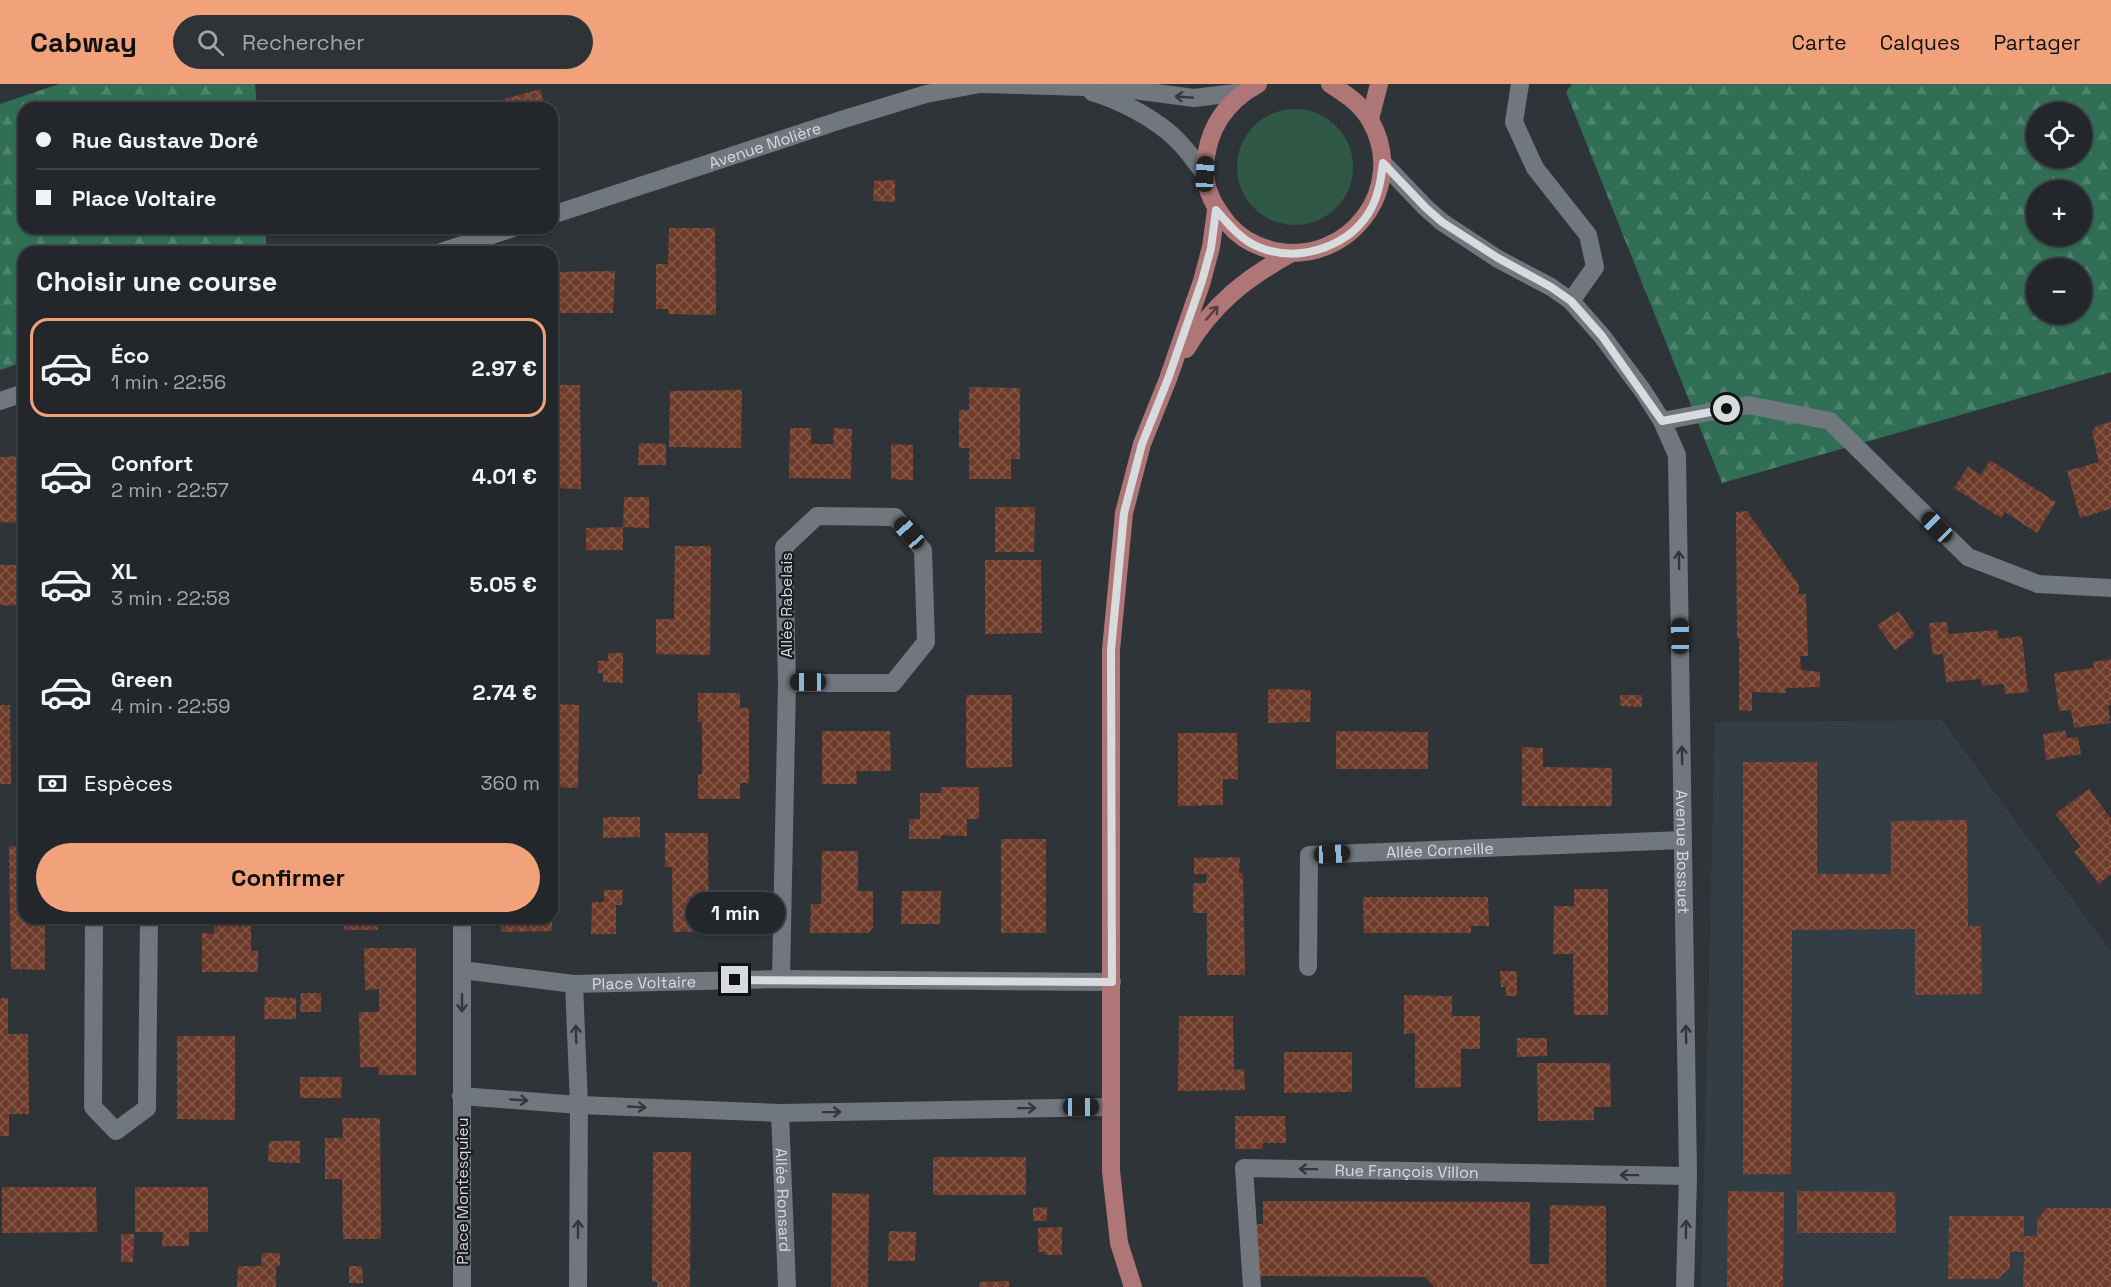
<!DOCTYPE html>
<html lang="fr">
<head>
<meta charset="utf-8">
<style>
	:root { --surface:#23272b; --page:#2f3337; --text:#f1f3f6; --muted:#a3a5a9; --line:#404447; --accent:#f1a27b }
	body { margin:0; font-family:"Space Grotesk",sans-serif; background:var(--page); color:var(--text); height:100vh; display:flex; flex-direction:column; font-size:22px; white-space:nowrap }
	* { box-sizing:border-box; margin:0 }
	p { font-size:20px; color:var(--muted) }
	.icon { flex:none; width:33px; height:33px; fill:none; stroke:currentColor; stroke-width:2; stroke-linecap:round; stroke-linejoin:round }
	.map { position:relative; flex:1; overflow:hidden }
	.panel { position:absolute; left:18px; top:162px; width:540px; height:678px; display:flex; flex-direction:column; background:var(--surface); border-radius:18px; box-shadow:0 2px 4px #0004,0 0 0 2px var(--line) }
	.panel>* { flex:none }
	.guide { position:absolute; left:18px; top:18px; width:540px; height:132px; border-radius:18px; box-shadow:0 2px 4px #0004,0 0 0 2px var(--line); display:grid; align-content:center; height:132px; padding:0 18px; background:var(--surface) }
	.tools { position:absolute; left:2026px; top:18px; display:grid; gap:12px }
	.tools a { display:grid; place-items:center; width:66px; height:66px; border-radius:50%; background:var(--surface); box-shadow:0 2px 4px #0004,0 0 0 2px var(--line); font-size:30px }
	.end { position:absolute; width:27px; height:27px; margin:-14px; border:8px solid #d7dbde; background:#111; box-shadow:0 0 0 3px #111 }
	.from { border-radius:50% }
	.bubble { position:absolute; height:42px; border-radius:21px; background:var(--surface); box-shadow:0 2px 4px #0004,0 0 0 2px var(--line); font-size:20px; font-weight:700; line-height:42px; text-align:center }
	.car { position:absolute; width:18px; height:36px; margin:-18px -9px; border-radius:8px; box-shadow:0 0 4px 2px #0007; background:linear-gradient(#222 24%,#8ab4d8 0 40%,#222 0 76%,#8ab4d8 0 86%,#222 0) }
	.guide b { display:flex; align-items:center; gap:21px; height:57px; font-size:22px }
	.guide b+b { border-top:2px solid var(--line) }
	.guide i { width:15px; height:15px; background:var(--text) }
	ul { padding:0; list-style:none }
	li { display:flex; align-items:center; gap:18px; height:99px; margin:0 12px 9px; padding:0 6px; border:3px solid transparent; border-radius:18px }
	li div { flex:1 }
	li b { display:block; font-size:22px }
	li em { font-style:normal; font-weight:700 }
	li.active { border-color:var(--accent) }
	li>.icon { width:54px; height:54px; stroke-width:1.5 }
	h2 { padding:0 18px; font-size:27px; line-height:72px }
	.pay { display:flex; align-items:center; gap:15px; height:66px; padding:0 18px; font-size:22px }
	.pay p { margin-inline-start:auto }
	.action { display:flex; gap:12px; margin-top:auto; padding:12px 18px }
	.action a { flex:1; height:69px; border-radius:36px; background:var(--accent); color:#111; font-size:24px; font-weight:700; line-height:69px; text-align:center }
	header { display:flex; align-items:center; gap:36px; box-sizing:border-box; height:84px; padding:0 30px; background:var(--accent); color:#111 }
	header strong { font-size:28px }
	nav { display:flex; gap:33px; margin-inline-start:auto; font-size:21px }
	.search { width:420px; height:54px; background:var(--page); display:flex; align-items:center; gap:15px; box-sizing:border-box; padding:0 21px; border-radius:33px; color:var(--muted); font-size:22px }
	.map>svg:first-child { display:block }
	.built { fill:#323d46 }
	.grass { fill:#305847 }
	.forest { fill:url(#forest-firs); fill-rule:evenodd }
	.building { fill:url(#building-cross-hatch) }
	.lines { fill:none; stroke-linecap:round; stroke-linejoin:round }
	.minor { stroke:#70777d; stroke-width:18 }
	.major { stroke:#ae7677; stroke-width:18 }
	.oneway { stroke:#33373a }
	.oneway2 { stroke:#553f42 }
	.route { stroke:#d7dbde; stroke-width:8 }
	.labels { text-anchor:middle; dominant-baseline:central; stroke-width:4.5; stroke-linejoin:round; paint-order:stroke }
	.street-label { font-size:16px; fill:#d7dbde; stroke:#191b1e }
</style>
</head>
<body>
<header>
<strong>Cabway</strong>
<div class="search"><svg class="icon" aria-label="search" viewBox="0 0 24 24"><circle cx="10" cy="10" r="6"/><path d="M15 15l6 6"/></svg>Rechercher</div>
<nav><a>Carte</a><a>Calques</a><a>Partager</a></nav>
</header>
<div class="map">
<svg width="2111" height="1203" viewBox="0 0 2111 1203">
	<defs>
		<pattern id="forest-firs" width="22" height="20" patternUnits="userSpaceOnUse" patternTransform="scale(1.5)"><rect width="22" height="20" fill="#306e56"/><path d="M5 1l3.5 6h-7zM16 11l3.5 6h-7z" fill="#4d826e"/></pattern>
		<pattern id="building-cross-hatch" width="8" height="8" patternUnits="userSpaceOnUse" patternTransform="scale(1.5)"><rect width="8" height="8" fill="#6f3c2b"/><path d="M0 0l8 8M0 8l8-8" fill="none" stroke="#835849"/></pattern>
	</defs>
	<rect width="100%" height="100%" fill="#2f3439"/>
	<polygon class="built" points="1942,636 2111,868 2111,1203 1701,1203 1715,638"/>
	<circle class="grass" cx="1295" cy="83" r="58"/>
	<g class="forest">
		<polygon points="59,0 255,0 257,24 24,24 24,144 265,144 267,168 24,168 24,278 0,286 0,20"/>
		<path d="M1572,0h539v288l-389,111 -156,-391zM2037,28h45v46h-45zM2037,106h45v46h-45zM2037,184h45v46h-45z"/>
	</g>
	<g class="building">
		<polygon points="540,5 545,24 477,24 477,23"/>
		<polygon points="895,96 895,118 873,117 874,97"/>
		<polygon points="669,144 715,144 716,231 668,230 668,225 656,225 656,180 668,180"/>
		<polygon points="615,187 613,229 552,229 552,188"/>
		<polygon points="552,301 580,301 581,405 552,404"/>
		<polygon points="969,303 1020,304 1020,375 1011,375 1011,395 969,395 969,364 959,364 959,326 969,326"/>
		<polygon points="742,306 741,364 669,363 670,307"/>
		<polygon points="2111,338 2111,424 2110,425 2080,434 2067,387 2099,378 2092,348 2096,342"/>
		<polygon points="790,344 811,344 811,360 833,360 834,344 852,345 851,395 789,394"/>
		<polygon points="639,359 666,360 666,381 638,381"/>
		<polygon points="891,360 913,361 913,396 891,395"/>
		<polygon points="24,372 24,439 0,438 0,373"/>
		<polygon points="1990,376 2056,418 2037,449 2005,428 2001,434 1954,404 1968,383 1981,391"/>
		<polygon points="624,413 649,413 649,444 623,443 623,466 586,466 586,444 623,443"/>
		<polygon points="995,423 1035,423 1034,468 995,468"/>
		<polygon points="1747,427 1799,501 1798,510 1806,510 1808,572 1800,572 1801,586 1820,588 1820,603 1786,604 1786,609 1752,608 1752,627 1739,626 1739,554 1737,554 1736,428"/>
		<polygon points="675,462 711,462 710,571 656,570 656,535 674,535"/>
		<polygon points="985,476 1041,476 1042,549 985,550"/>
		<polygon points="552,478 560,478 559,558 552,558"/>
		<polygon points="0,481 24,481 24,522 0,521"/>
		<polygon points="1899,527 1915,551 1895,566 1877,541"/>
		<polygon points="1947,538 1948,550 1997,546 1999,555 2022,552 2028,608 2005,610 2004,600 1982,602 1981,595 1946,598 1943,570 1933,571 1929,539"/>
		<polygon points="608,569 623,569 623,599 603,598 603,589 598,589 598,577 608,577"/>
		<polygon points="2111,575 2111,621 2108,621 2110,639 2074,644 2071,626 2059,627 2054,589 2094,584 2093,578"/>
		<polygon points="1268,605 1311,606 1310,638 1268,639"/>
		<polygon points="698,609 740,609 740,624 749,624 749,699 740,699 740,715 698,715 698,690 702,690 702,638 698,638"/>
		<polygon points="966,611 1012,611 1012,683 966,684"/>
		<polygon points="1620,611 1642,611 1642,623 1620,622"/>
		<polygon points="552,620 579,621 578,704 552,703"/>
		<polygon points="0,621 10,621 11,700 0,700"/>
		<polygon points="822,647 890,647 891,687 856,687 857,700 822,700"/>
		<polygon points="1336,647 1428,648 1428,685 1336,685"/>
		<polygon points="2065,647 2067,654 2078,653 2081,670 2046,676 2043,650"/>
		<polygon points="1178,649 1237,649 1238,695 1223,695 1223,721 1178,722"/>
		<polygon points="1522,663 1543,664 1543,683 1612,684 1612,722 1522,722"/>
		<polygon points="1743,678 1817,678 1817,790 1891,790 1891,737 1967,736 1968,842 1981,842 1982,910 1915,911 1915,845 1792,846 1791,1090 1743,1090"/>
		<polygon points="941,703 979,703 979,735 967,735 967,752 941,751 941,755 909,755 909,735 920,735 920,709 941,709"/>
		<polygon points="2089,705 2111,735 2111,790 2099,800 2074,768 2081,763 2055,730"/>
		<polygon points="603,733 640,733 640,753 603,754"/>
		<polygon points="665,749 708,749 709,847 673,848 672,783 665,783"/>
		<rect x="1001" y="755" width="45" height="94"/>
		<polygon points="9,762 24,762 24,834 45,834 45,886 11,885"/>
		<polygon points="822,767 858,767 858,807 873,807 873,844 868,849 810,849 811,820 821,820"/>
		<polygon points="1240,773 1239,789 1243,789 1245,891 1207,891 1207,829 1193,829 1193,799 1206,799 1207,790 1194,790 1194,774"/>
		<polygon points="1574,805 1608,805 1608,931 1574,931 1573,870 1553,870 1554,822 1574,822"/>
		<polygon points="604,806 623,806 622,821 616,821 616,850 591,850 592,818 604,818"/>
		<polygon points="902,807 941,807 940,840 901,840"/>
		<polygon points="1363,813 1488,813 1489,842 1471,842 1471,849 1364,849"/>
		<polygon points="214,834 251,834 251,867 258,867 258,888 202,888 202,849 214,850"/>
		<rect x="344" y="834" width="34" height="12"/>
		<polygon points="501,834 552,834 552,847 501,848"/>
		<polygon points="364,864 416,864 416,991 379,991 378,983 360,983 359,928 379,928 379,905 365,906"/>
		<polygon points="1500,887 1517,887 1517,912 1506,912 1506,903 1501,903"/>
		<polygon points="301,909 321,909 321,928 300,928"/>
		<polygon points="1404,911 1452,912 1452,932 1480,932 1480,965 1461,965 1461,1003 1415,1004 1415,949 1404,950"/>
		<polygon points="265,913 296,914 296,935 264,935"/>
		<polygon points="0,914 8,914 8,950 28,950 29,1030 9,1030 9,1052 0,1052"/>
		<polygon points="1179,932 1233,932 1234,986 1244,985 1245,1006 1178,1007"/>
		<polygon points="177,952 235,952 235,1036 177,1035"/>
		<polygon points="1517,954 1547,954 1547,972 1517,973"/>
		<polygon points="1284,968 1352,968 1352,1008 1284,1009"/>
		<polygon points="1537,979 1610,979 1611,1023 1594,1023 1594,1036 1538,1037"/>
		<polygon points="300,993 342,993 341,1014 300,1014"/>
		<polygon points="1235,1032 1285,1032 1286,1059 1263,1059 1263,1065 1235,1065"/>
		<polygon points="342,1034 380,1034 381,1155 343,1155 342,1095 325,1095 325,1054 343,1054"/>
		<polygon points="269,1057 300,1057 300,1079 268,1078"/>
		<polygon points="653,1068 691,1068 690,1203 657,1203 657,1198 652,1198"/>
		<rect x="933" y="1073" width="93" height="38"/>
		<polygon points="2,1103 96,1103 97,1148 2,1149"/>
		<polygon points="135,1103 208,1103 208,1148 189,1148 189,1162 162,1162 163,1148 135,1148"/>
		<polygon points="1728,1107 1784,1108 1783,1203 1727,1203"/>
		<polygon points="1797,1107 1895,1108 1896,1149 1797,1149"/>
		<polygon points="832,1109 869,1110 868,1203 831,1203"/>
		<polygon points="1263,1117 1530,1118 1530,1180 1549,1180 1550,1121 1606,1122 1606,1203 1434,1203 1425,1193 1256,1192 1256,1140 1263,1140"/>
		<polygon points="1047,1123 1047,1137 1033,1137 1033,1124"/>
		<polygon points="2046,1124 2111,1124 2111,1203 2023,1203 2024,1168 2010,1168 2010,1183 1998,1195 1948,1195 1949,1132 2024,1132 2024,1152 2037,1152 2037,1136"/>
		<polygon points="1062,1143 1062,1171 1045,1171 1045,1168 1038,1168 1038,1144"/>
		<polygon points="889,1147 916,1148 915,1177 888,1177"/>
		<polygon points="121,1150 134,1150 133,1178 121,1178"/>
		<polygon points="262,1169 280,1169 280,1182 276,1183 276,1203 237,1203 238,1182 261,1182"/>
		<polygon points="349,1182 362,1182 363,1199 349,1199"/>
		<polygon points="1009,1197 1009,1203 979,1203 979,1198"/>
	</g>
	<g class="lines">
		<g class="minor">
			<polyline points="981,0 1119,4 1194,14 1243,8"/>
			<polyline points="1520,0 1514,38 1535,84 1588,151 1595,183 1571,217"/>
			<path d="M1092,8c28,8 66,28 86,49 10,10 18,22 27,33"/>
			<path id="s1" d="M1383,79l43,45 16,14 56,37 53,28 20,14 31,35 41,55 19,30 15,34 11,721 -3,111"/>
			<path id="s2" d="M552,131l289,-95 85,-26 54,-10"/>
			<polyline points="441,168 513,144"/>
			<polyline points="0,317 24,309"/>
			<polyline points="1662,337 1748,321 1830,337 1968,473 2038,500 2111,504"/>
			<polyline points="94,834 93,1023 116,1047 147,1024 149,834"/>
			<path id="s3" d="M1308,883l1,-112 374,-15"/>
			<polyline points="462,886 462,834"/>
			<polyline points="781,895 787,599 784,463 817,432 895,433 923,466 926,558 893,599 787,599"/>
			<path id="s4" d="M574,900l207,-5 331,3"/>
			<polyline points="461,1012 579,1021 780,1029 1111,1023"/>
			<path id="s5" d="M780,1029l7,174"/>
			<polyline points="462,1203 462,886 574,900 579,1021 578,1203"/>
			<path id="s6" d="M1252,1203l-8,-119 444,8"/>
		</g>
		<g class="major">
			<path d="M1258,0c-33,18 -51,45 -53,83 -1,23 10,41 24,58 12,14 28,22 46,26 74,15 134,-64 95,-131 -9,-16 -24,-26 -40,-36"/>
			<polyline points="1370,35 1379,0"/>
			<path d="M1186,265c27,-45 59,-70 104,-95"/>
			<polyline points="1133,1203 1119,1159 1111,1087 1111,566 1124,429 1142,360 1168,295 1202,197 1211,163 1216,126"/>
		</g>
	</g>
	<defs><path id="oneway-shaft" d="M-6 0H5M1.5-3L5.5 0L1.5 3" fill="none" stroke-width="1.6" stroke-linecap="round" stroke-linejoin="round" transform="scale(1.5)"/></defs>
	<g class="oneway">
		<use href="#oneway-shaft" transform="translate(1184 13) rotate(-176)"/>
		<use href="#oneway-shaft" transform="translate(1679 476) rotate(-91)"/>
		<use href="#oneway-shaft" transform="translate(1682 671) rotate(-91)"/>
		<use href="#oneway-shaft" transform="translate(462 919) rotate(90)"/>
		<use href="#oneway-shaft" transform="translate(576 950) rotate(-92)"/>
		<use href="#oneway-shaft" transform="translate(1686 950) rotate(-91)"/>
		<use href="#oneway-shaft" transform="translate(519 1016) rotate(4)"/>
		<use href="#oneway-shaft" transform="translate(637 1023) rotate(3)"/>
		<use href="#oneway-shaft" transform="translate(1027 1024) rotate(-1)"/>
		<use href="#oneway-shaft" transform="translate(832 1028) rotate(-1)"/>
		<use href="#oneway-shaft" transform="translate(1308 1085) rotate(-179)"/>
		<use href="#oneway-shaft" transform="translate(1629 1091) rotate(-179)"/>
		<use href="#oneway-shaft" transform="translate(578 1145) rotate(-90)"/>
		<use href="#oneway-shaft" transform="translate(1686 1145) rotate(-89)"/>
	</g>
	<use class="oneway2" href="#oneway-shaft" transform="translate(1212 229) rotate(-49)"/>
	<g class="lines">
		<path class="route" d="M735,896l377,2 -1,-332 13,-137 18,-69 26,-65 34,-98 9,-33 5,-38c13,15 26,31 45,38 40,15 91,-2 111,-41 7,-14 9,-28 11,-44l43,45 16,14 56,36 53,29 20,14 31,35 60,85 65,-12"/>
	</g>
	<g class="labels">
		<g class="street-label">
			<text stroke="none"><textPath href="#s2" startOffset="224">Avenue Molière</textPath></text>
			<text transform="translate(786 521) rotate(-90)">Allée Rabelais</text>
			<text stroke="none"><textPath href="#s3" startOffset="243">Allée Corneille</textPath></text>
			<text stroke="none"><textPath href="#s1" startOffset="820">Avenue Bossuet</textPath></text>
			<text stroke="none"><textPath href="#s4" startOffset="70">Place Voltaire</textPath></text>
			<text stroke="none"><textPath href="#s6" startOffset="282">Rue François Villon</textPath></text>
			<text transform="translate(462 1107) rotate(-90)">Place Montesquieu</text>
			<text stroke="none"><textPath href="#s5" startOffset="87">Allée Ronsard</textPath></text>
		</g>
	</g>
</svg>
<div class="tools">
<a><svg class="icon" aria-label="locate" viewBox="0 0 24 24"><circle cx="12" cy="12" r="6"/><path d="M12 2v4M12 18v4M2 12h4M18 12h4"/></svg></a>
<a>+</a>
<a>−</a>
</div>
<i class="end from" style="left:1727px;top:325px"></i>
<i class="end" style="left:735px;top:896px"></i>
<div class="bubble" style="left:686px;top:808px;width:99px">1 min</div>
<i class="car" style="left:1205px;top:90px;rotate:3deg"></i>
<i class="car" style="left:1937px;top:443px;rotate:315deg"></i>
<i class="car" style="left:909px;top:449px;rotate:319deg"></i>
<i class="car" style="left:1680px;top:552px;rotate:359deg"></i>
<i class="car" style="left:808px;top:598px;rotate:270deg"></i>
<i class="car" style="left:1332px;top:770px;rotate:87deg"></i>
<i class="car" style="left:1081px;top:1023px;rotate:90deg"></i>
<div class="guide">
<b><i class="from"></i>Rue Gustave Doré</b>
<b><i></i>Place Voltaire</b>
</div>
<section class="panel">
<h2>Choisir une course</h2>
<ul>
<li class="active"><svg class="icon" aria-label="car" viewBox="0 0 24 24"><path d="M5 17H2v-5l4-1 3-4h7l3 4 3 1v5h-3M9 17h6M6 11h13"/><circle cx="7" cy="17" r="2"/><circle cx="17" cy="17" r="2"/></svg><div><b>Éco</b><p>1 min · 22:56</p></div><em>2.97 €</em></li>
<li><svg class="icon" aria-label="car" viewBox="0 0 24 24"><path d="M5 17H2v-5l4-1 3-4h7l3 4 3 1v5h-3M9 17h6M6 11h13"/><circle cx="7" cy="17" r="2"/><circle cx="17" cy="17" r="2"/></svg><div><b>Confort</b><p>2 min · 22:57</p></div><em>4.01 €</em></li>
<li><svg class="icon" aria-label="car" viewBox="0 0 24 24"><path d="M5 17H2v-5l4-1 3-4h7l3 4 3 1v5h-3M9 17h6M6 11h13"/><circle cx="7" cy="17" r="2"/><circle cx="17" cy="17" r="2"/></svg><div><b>XL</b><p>3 min · 22:58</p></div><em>5.05 €</em></li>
<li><svg class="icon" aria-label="car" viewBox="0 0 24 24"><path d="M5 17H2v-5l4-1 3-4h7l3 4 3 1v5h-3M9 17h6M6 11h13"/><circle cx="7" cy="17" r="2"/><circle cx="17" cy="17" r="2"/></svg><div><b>Green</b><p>4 min · 22:59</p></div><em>2.74 €</em></li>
</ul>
<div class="pay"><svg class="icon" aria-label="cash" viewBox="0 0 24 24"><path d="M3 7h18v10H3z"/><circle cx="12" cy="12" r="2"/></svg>Espèces<p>360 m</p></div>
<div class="action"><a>Confirmer</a></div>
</section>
</div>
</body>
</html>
